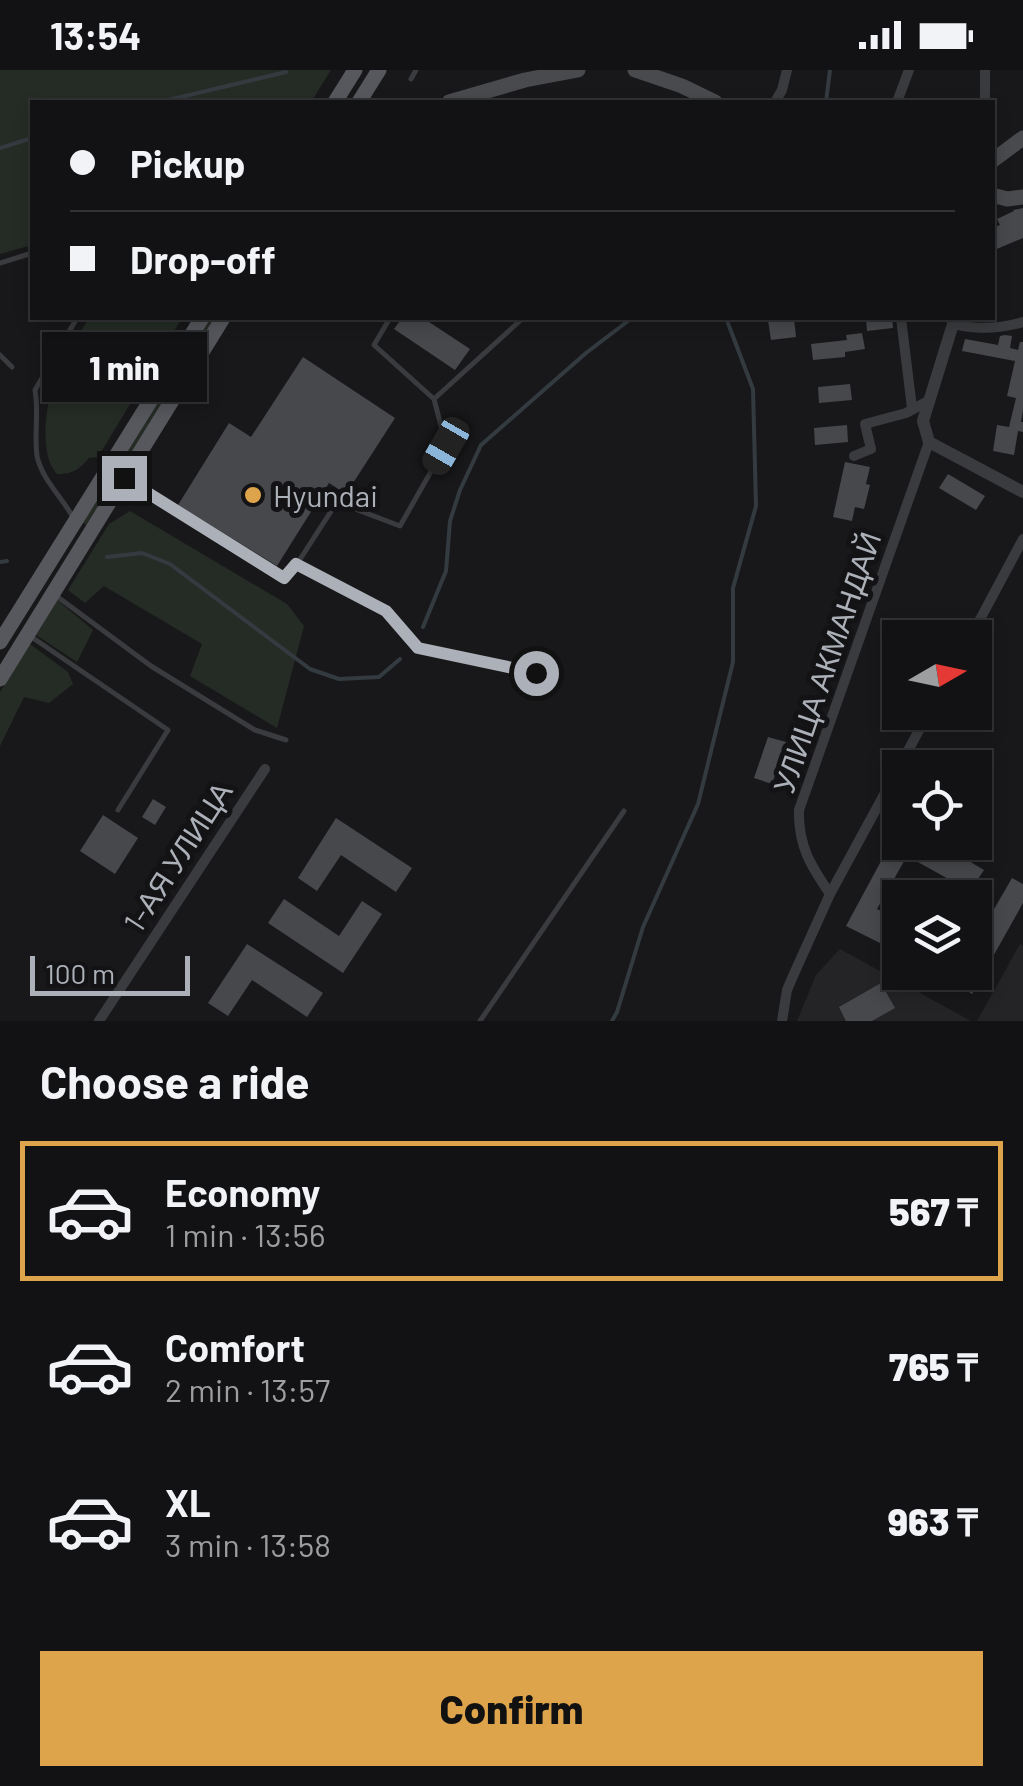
<!DOCTYPE html>
<html lang="en">
<head>
<meta charset="utf-8">
<style>
	:root { --surface:#121214; --page:#1b1b1d; --text:#f1f3f6; --muted:#9c9ea0; --line:#313234; --accent:#dea44c }
	body { margin:0; font-family:Barlow,sans-serif; background:var(--page); color:var(--text); height:100vh; display:flex; flex-direction:column; font-size:38px; white-space:nowrap }
	* { box-sizing:border-box; margin:0 }
	p { font-size:32px; color:var(--muted) }
	.icon { flex:none; width:55px; height:55px; fill:none; stroke:currentColor; stroke-width:2; stroke-linecap:round; stroke-linejoin:round }
	.map { position:relative; height:951px; overflow:hidden }
	.panel { display:flex; flex-direction:column; background:var(--surface); flex:1 }
	.panel>* { flex:none }
	.top-card { position:absolute; left:30px; top:30px; width:965px; height:220px; border-radius:0px; box-shadow:0 5px 15px #0003,0 0 0 2px var(--line); display:grid; align-content:center; height:220px; padding:0 40px; background:var(--surface) }
	.needle { width:65px; rotate:81deg }
	.buttons { position:absolute; left:882px; top:550px; display:grid; gap:20px }
	.buttons a { display:grid; place-items:center; width:110px; height:110px; border-radius:0px; background:var(--surface); box-shadow:0 5px 15px #0003,0 0 0 2px var(--line); font-size:50px }
	.scale { position:absolute; left:30px; bottom:25px; width:160px; box-sizing:border-box; padding-left:10px; border:5px solid #acb0b8; border-top:0; font-size:28px; line-height:35px; white-space:nowrap; color:#acb0b8; -webkit-text-stroke:8px #131315; paint-order:stroke }
	.end { position:absolute; width:45px; height:45px; margin:-22px; border:12px solid #acb0b8; background:#111; box-shadow:0 0 0 5px #111 }
	.from { border-radius:50% }
	.bubble { position:absolute; height:70px; border-radius:0px; background:var(--surface); box-shadow:0 5px 15px #0003,0 0 0 2px var(--line); font-size:32px; font-weight:800; line-height:70px; text-align:center }
	.car { position:absolute; width:30px; height:60px; margin:-30px -15px; border-radius:12px; box-shadow:0 0 8px 2px #0007; background:linear-gradient(#222 24%,#8ab4d8 0 40%,#222 0 76%,#8ab4d8 0 86%,#222 0) }
	.top-card b { display:flex; align-items:center; gap:35px; height:95px; font-size:38px }
	.top-card b+b { border-top:2px solid var(--line) }
	.top-card i { width:25px; height:25px; background:var(--text) }
	ul { padding:0; list-style:none }
	li { display:flex; align-items:center; gap:30px; height:140px; margin:0 20px 15px; padding:0 20px; border:5px solid transparent; border-radius:0px }
	li div { flex:1 }
	li b { display:block; font-size:38px }
	li em { font-style:normal; font-weight:800 }
	li.on { border-color:var(--accent) }
	li>.icon { width:90px; height:90px; stroke-width:1.5 }
	h2 { padding:0 40px; font-size:45px; line-height:120px }
	.primary-button { display:flex; gap:20px; margin-top:auto; padding:20px 40px }
	.primary-button a { flex:1; height:115px; border-radius:0px; background:var(--accent); color:#111; font-size:40px; font-weight:800; line-height:115px; text-align:center }
	.status { display:flex; justify-content:space-between; align-items:center; height:70px; padding:0 50px; background:var(--surface); direction:ltr }
	.status svg { height:28px; fill:currentColor }
	.map>svg:first-child { display:block }
	.built { fill:#242427 }
	.green { fill:#252c25 }
	.lines { fill:none; stroke-linecap:round; stroke-linejoin:round }
	.stream { stroke:#333b41; stroke-width:4 }
	.building { fill:#47484c }
	.service { stroke:#3a3b3e; stroke-width:5 }
	.minor { stroke:#3a3b3e; stroke-width:10 }
	.tertiary { stroke:#3a3b3e; stroke-width:12 }
	.secondary { stroke:#484a4e; stroke-width:15 }
	.primary { stroke:#56585d; stroke-width:15 }
	.route { stroke:#acb0b8; stroke-width:12 }
	.poi-dot { fill:#dea44c; stroke:#131315; stroke-width:4 }
	.labels { text-anchor:middle; dominant-baseline:central; stroke-width:10; stroke-linejoin:round; paint-order:stroke }
	.poi-label { font-size:30px; fill:#acb0b8; stroke:#131315; text-anchor:start }
	.street-label { font-size:30px; fill:#acb0b8; stroke:#131315 }
</style>
</head>
<body>
<div class="status"><b>13:54</b><svg viewBox="0 0 49 12"><path d="M0 12V9h3v3zM5 12V6h3v6zM10 12V3h3v9zM15 12V0h3v12zM26 1h20v11H26zM47 4h2v5h-2z"/></svg></div>
<div class="map">
<svg width="1023" height="951" viewBox="0 0 1023 951">
	<rect width="100%" height="100%" fill="#18181a"/>
	<g class="built">
		<polygon points="1020,874 1023,876 1023,951 977,951"/>
		<polygon points="840,879 971,951 797,951 816,905"/>
	</g>
	<g class="green">
		<polygon points="0,0 331,0 311,32 32,32 32,175 0,184"/>
		<path d="M89,248h93l-84,139 -9,1c-11,12 -15,16 -32,16 -19,-19 -11,-76 0,-100 9,-20 21,-38 32,-56z"/>
		<polygon points="207,248 216,248 86,455 80,450"/>
		<polygon points="130,441 287,534 304,556 277,658 190,606 202,574 104,516 85,533 68,520 109,454"/>
		<polygon points="57,530 93,560 77,592 36,565"/>
		<polygon points="30,574 68,602 73,614 49,633 24,627 0,676 0,622"/>
	</g>
	<g class="lines">
		<g class="stream">
			<polyline points="160,32 286,2"/>
			<polyline points="826,32 830,0"/>
			<polyline points="0,78 32,68"/>
			<polyline points="107,487 142,483 170,494 310,599 339,609 379,607 400,589"/>
			<polyline points="0,492 7,491"/>
			<polyline points="423,557 446,501 450,451 460,420 481,375 586,283 632,248"/>
			<polyline points="612,951 617,942 643,857 698,734 733,592 733,518 756,436 753,319 726,248"/>
		</g>
	</g>
	<g class="building">
		<polygon points="1023,138 1023,168 992,181 992,158 1000,155 997,149 1014,141 1013,140"/>
		<polygon points="402,248 423,248 470,279 455,300 394,259"/>
		<polygon points="783,248 794,248 796,267 771,270 768,250"/>
		<polygon points="866,248 892,248 893,258 867,261"/>
		<polygon points="862,263 865,279 845,282 845,287 813,290 811,274 847,270 846,265"/>
		<polygon points="1005,265 1012,266 1010,278 1018,280 1020,272 1023,272 1023,340 1021,352 1023,352 1023,362 1018,361 1014,385 993,381 997,355 1009,357 1016,328 1007,326 1015,291 962,281 965,269 998,275 1000,266"/>
		<polygon points="303,287 395,348 346,424 329,413 277,496 178,435 229,353 251,367"/>
		<polygon points="850,314 852,330 819,333 818,317"/>
		<polygon points="847,355 848,372 815,375 814,358"/>
		<polygon points="845,392 870,397 866,414 870,415 864,439 855,437 852,451 833,447"/>
		<polygon points="948,404 985,426 976,440 939,418"/>
		<polygon points="768,667 786,672 772,714 754,708"/>
		<polygon points="153,729 166,737 155,755 142,747"/>
		<polygon points="198,738 211,747 196,772 198,774 189,788 175,779"/>
		<polygon points="103,745 138,768 115,804 80,781"/>
		<polygon points="336,748 412,798 396,822 341,785 317,821 298,808"/>
		<polygon points="900,756 900,772 937,772 984,800 970,821 907,786 877,839 900,851 900,883 846,856"/>
		<polygon points="1012,808 1023,814 1023,833 972,924 952,911 958,902 975,902 975,872"/>
		<polygon points="284,829 339,866 362,831 382,844 343,903 268,853"/>
		<polygon points="247,874 323,923 307,947 252,910 228,946 208,933"/>
		<polygon points="881,913 895,938 872,951 846,951 839,937"/>
	</g>
	<g class="lines">
		<g class="service">
			<polyline points="411,9 416,0"/>
			<polyline points="0,193 32,183"/>
			<polyline points="390,248 374,275 434,329"/>
			<polyline points="0,285 12,297"/>
			<polyline points="126,410 284,508 297,494 386,541 418,578 536,603"/>
			<path d="M74,449c-11,-21 -32,-39 -37,-63 -3,-22 2,-44 -2,-66l42,-72"/>
			<polyline points="297,494 337,432 400,456 446,375 434,329 523,248"/>
			<polyline points="55,525 151,596 255,660 286,670"/>
			<polyline points="30,566 168,660 118,740"/>
			<polyline points="480,951 624,741"/>
		</g>
		<g class="minor">
			<polyline points="985,0 985,32"/>
			<polyline points="775,32 782,20 787,0"/>
			<polyline points="897,32 909,0"/>
			<polyline points="901,248 912,338"/>
			<path d="M953,254c24,6 46,5 70,-2"/>
			<polyline points="854,386 871,379 865,354 906,343 930,330"/>
			<polyline points="970,568 1023,469"/>
			<path d="M830,824c-19,-28 -32,-48 -31,-84l130,-368"/>
			<polyline points="99,951 265,699"/>
			<polyline points="782,951 787,920 793,906 830,824 929,642"/>
		</g>
		<polyline class="tertiary" points="952,248 953,254 923,351 929,372 1023,422"/>
		<g class="secondary">
			<polyline points="635,0 682,16 715,32"/>
			<polyline points="449,32 525,10 578,0"/>
			<polyline points="992,91 1023,68"/>
			<polyline points="992,125 1007,129 1023,127"/>
		</g>
		<g class="primary">
			<polyline points="335,32 355,0"/>
			<polyline points="359,32 379,0"/>
			<polyline points="0,572 202,248"/>
			<polyline points="0,609 223,248"/>
		</g>
	</g>
	<g class="lines">
		<polyline class="route" points="124,408 284,508 296,494 386,541 418,578 536,603"/>
	</g>
	<circle class="poi-dot" cx="253" cy="425" r="10"/>
	<g class="labels">
		<g class="poi-label">
			<text x="273" y="425">Hyundai</text>
		</g>
		<g class="street-label">
			<text transform="translate(826 592) rotate(-71)">УЛИЦА АКМАНДАЙ</text>
			<text transform="translate(177 786) rotate(-57)">1-АЯ УЛИЦА</text>
		</g>
	</g>
</svg>
<div class="buttons">
<a><svg class="needle" viewBox="-14 -14 28 28"><path d="M0-13l5 13h-10z" fill="#e53935"/><path d="M0 13l5-13h-10z" fill="#9c9ea0"/></svg></a>
<a><svg class="icon" aria-label="locate" viewBox="0 0 24 24"><circle cx="12" cy="12" r="6"/><path d="M12 2v4M12 18v4M2 12h4M18 12h4"/></svg></a>
<a><svg class="icon" aria-label="layers" viewBox="0 0 24 24"><path d="M12 4l9 5-9 5-9-5zM3 14l9 5 9-5"/></svg></a>
</div>
<div class="scale">100 m</div>
<i class="end from" style="left:536px;top:603px"></i>
<i class="end" style="left:124px;top:408px"></i>
<div class="bubble" style="left:42px;top:262px;width:165px">1 min</div>
<i class="car" style="left:446px;top:376px;rotate:210deg"></i>
<div class="top-card">
<b><i class="from"></i>Pickup</b>
<b><i></i>Drop-off</b>
</div>
</div>
<section class="panel">
<h2>Choose a ride</h2>
<ul>
<li class="on"><svg class="icon" aria-label="car" viewBox="0 0 24 24"><path d="M5 17H2v-5l4-1 3-4h7l3 4 3 1v5h-3M9 17h6M6 11h13"/><circle cx="7" cy="17" r="2"/><circle cx="17" cy="17" r="2"/></svg><div><b>Economy</b><p>1 min · 13:56</p></div><em>567 ₸</em></li>
<li><svg class="icon" aria-label="car" viewBox="0 0 24 24"><path d="M5 17H2v-5l4-1 3-4h7l3 4 3 1v5h-3M9 17h6M6 11h13"/><circle cx="7" cy="17" r="2"/><circle cx="17" cy="17" r="2"/></svg><div><b>Comfort</b><p>2 min · 13:57</p></div><em>765 ₸</em></li>
<li><svg class="icon" aria-label="car" viewBox="0 0 24 24"><path d="M5 17H2v-5l4-1 3-4h7l3 4 3 1v5h-3M9 17h6M6 11h13"/><circle cx="7" cy="17" r="2"/><circle cx="17" cy="17" r="2"/></svg><div><b>XL</b><p>3 min · 13:58</p></div><em>963 ₸</em></li>
</ul>
<div class="primary-button"><a>Confirm</a></div>
</section>
</body>
</html>
